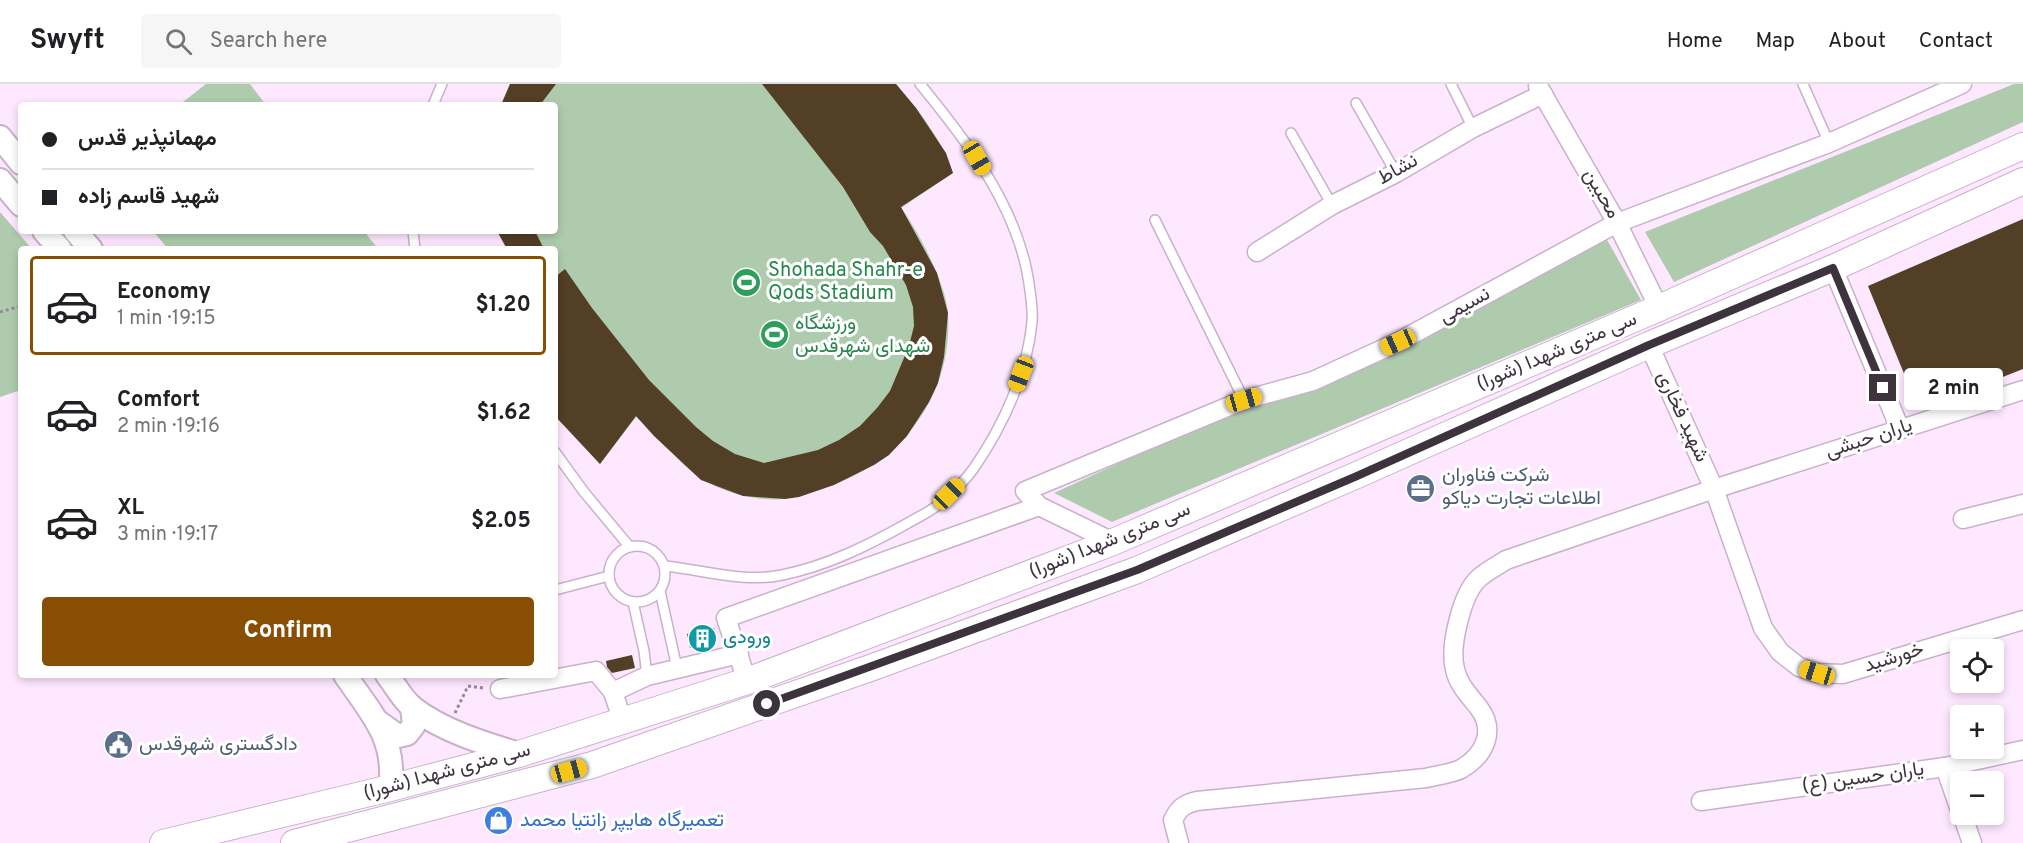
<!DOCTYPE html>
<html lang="en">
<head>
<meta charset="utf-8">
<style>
	:root { --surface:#fff; --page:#f6f6f6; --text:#202124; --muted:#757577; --line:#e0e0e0; --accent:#884f04 }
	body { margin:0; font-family:Overpass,Vazirmatn,sans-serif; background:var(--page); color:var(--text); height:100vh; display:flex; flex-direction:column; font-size:22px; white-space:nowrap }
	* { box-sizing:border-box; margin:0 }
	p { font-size:20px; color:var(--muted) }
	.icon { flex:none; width:33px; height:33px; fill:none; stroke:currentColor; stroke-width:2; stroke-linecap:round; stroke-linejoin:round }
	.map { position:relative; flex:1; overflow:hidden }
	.details { position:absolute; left:18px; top:162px; width:540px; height:432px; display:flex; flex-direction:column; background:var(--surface); border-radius:6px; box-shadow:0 3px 9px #0003 }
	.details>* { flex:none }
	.top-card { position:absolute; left:18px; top:18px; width:540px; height:132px; border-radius:6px; box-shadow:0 3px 9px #0003; display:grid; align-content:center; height:132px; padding:0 24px; background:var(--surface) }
	.tools { position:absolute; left:1950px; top:555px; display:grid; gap:12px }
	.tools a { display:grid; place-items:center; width:54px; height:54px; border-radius:6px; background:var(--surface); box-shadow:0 3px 9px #0003; font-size:30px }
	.end { position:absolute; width:27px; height:27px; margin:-14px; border:8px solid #3d333d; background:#fff; box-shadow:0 0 0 3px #fff }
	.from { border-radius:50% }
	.bubble { position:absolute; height:42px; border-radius:6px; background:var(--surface); box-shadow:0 3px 9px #0003; font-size:20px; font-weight:700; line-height:42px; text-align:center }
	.car { position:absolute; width:18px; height:36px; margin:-18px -9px; border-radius:8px; box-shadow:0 0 4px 2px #0007; background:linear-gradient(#f5c518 24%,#345 0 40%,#f5c518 0 76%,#345 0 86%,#f5c518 0) }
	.top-card b { display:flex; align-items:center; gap:21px; height:57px; font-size:22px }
	.top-card b+b { border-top:2px solid var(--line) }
	.top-card i { width:15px; height:15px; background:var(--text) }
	ul { padding:10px 0 0; list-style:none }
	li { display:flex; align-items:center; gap:18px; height:99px; margin:0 12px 9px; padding:0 12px; border:3px solid transparent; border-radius:6px }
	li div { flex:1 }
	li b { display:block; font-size:22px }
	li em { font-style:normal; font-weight:700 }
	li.current { border-color:var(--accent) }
	li>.icon { width:54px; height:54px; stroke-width:1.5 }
	.action { display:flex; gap:12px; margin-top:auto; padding:12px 24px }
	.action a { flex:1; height:69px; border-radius:6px; background:var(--accent); color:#fff; font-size:24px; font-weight:700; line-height:69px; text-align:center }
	header { display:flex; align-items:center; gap:36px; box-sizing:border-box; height:84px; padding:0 30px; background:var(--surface); border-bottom:2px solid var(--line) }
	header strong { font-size:28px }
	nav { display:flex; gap:33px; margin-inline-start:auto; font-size:21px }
	.search { width:420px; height:54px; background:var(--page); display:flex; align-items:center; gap:15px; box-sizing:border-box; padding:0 21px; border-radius:6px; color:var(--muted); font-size:22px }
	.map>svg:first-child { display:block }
	.green { fill:#aeccad }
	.building { fill:#533e26 }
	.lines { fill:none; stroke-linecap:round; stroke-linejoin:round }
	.service-casing { stroke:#c9b0cb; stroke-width:12 }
	.minor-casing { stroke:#c9b0cb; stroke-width:21 }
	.tertiary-casing { stroke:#c9b0cb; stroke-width:26 }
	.secondary-casing { stroke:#c9b0cb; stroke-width:28 }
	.path { stroke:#968696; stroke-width:3; stroke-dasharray:3 3; stroke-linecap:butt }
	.service { stroke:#fff; stroke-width:9 }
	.minor { stroke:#fff; stroke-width:18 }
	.tertiary { stroke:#fff; stroke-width:22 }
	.secondary { stroke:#fff; stroke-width:26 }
	.route { stroke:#3d333d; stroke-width:8 }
	.labels { text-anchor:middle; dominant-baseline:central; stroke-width:6; stroke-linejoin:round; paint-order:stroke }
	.street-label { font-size:20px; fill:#3d333d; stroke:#fff }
	.leisure-label { font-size:20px; fill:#27864d; stroke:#fff; text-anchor:start }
	.service-label { font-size:20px; fill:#4e5e75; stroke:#fff; text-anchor:start }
	.culture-label { font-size:20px; fill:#0d838f; stroke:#fff; text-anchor:start }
	.shop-label { font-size:20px; fill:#366cbe; stroke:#fff; text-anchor:start }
</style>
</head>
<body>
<header>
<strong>Swyft</strong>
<div class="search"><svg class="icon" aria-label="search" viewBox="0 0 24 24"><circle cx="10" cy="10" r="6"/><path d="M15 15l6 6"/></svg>Search here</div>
<nav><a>Home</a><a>Map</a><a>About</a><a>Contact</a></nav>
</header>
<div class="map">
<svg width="2023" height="759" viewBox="0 0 2023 759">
	<rect width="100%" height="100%" fill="#fee8ff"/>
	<g class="green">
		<polygon points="206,0 250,0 266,21 179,21"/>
		<path d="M510,0h386c23,26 46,56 57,89l-52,35c17,22 46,78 47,106 5,82 -48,151 -125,174 -13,3 -26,9 -39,11 -21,2 -44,-3 -62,-10 -38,-14 -57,-48 -86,-72l-36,47 -45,-48v-167h-48l-10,-18h58v-126h-54z"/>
		<polygon points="2014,0 2023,0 2023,38 1674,198 1645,148"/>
		<polygon points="0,128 32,165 21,165 21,306 0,313"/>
		<polygon points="153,147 364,147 378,165 168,165"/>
		<polygon points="1606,154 1641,216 1112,438 1054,409 1228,329 1343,293 1460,235"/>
	</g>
	<g class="building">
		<polygon points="510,0 556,0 540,21 501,21"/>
		<polygon points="762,0 896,0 916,24 946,69 953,89 901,123 937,189 948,229 944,273 938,299 929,318 907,352 889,371 874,381 834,401 799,413 785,415 743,412 701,396 654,352 636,332 600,380 555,332 555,193 565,185 592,224 649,296 696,343 713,357 735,370 764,379 818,366 839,356 860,342 877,324 890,307 909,262 914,242 913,223 906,201 883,162 870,148 843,103"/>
		<polygon points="2023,135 2023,285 1919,326 1868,202"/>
		<polygon points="497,147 535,147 544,165 507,165"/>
		<polygon points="714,544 717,557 690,564 687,550"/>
		<polygon points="632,571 635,584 612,589 607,583 606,577"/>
	</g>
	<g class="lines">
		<defs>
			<g id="service">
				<polyline points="1451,0 1473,44"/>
				<polyline points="1803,0 1829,59"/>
				<polyline points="1356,19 1396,89"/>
				<polyline points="433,21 442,0"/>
				<polyline points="1291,49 1332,121"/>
				<polyline points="1155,136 1244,316"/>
				<polyline points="413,147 415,165"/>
				<polyline points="555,368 584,408 629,462"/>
				<circle cx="637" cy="490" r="28"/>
				<path d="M665,482c39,4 78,17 117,9 45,-9 87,-30 126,-52 10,-6 22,-11 31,-19 12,-10 26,-23 35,-36 29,-42 53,-94 58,-146 1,-15 -3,-41 -6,-55 -16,-70 -61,-128 -106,-183"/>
				<polyline points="555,506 609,492"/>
				<polyline points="660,507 677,584"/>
				<polyline points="633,518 644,567 647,592"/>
			</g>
			<g id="minor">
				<polyline points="1538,2 1617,139 1659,224"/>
				<polyline points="1257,168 1332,121 1396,89 1473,44 1543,10"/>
				<polyline points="1833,184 1900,345"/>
				<polyline points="1649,261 1714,405 1763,544 1780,568 1799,583 1817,589 1843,590 2023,536"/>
				<polyline points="1963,435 2023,420"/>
				<polyline points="1113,458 1039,422 1025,407 1244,316 1313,297 1398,258 1617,139 1829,59 1962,0"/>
				<polyline points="747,597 726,534 1039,422"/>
				<polyline points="500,605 596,587 613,608 623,638"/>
				<polyline points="613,608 647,592 739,570"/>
				<polyline points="1945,683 1960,726"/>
				<polyline points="1701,717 1945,683 2023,666"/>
				<polyline points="1962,730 1972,759"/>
				<path d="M1179,759l-6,-23c6,-12 11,-16 24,-19l229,-23c11,-3 25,-4 35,-9 24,-14 35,-38 18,-61 -9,-12 -21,-23 -24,-39 -6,-22 7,-76 24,-91 8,-7 18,-12 27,-18l208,-71 309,-99"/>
			</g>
			<g id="tertiary">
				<polyline points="0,53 21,79"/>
				<polyline points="0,96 21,121"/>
				<polyline points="44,147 60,165"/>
				<polyline points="75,147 91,165"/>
				<path d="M345,591c26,38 52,64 45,113"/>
				<path d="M387,591c8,10 16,25 26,33 30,23 70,35 106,46"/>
				<polyline points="377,637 398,652 407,650 414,641 412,623"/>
			</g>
			<g id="secondary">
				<polyline points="163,759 390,704 519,670 747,597 1113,458 1659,224 2023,62"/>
				<polyline points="294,759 592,681 876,582 1137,486 1357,391 1649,261 1833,184 2023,97"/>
			</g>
		</defs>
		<use href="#service" class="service-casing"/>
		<use href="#minor" class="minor-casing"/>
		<use href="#tertiary" class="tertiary-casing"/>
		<use href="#secondary" class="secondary-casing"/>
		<g class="path">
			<polyline points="0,228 21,222"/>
			<polyline points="455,629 468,602 483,604"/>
		</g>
		<use href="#service" class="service"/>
		<use href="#minor" class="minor"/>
		<use href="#tertiary" class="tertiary"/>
		<use href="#secondary" class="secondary"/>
	</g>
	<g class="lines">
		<polyline class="route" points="767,620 1137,486 1357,392 1649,261 1833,184 1883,304"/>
	</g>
	<defs>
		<symbol id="stadium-disc" viewBox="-11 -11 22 22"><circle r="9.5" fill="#2e9e5b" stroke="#fff"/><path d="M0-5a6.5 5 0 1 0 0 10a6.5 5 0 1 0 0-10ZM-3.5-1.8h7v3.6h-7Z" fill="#fff"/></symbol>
		<symbol id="office-disc" viewBox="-11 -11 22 22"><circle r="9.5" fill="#5c6f8a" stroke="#fff"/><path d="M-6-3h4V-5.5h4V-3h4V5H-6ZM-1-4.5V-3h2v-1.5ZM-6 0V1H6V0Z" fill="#fff"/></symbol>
		<symbol id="building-disc" viewBox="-11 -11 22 22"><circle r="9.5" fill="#0f9aa8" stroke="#fff"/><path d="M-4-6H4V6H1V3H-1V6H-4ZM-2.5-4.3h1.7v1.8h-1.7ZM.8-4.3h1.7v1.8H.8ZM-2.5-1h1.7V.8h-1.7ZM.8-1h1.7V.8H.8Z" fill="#fff"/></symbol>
		<symbol id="civic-disc" viewBox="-11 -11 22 22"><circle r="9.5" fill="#5c6f8a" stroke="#fff"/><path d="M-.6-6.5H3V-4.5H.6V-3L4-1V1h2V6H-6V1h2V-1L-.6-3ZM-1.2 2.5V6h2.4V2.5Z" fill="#fff"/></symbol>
		<symbol id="shop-disc" viewBox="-11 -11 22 22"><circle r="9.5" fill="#3f7fe0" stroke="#fff"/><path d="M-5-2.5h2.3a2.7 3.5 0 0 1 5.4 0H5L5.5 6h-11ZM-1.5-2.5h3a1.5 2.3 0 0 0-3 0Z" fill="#fff"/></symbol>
	</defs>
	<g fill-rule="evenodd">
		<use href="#stadium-disc" x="730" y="182" width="33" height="33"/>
		<use href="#stadium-disc" x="758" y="234" width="33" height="33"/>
		<use href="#office-disc" x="1404" y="388" width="33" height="33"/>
		<use href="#building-disc" x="686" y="538" width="33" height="33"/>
		<use href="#civic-disc" x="102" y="644" width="33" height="33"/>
		<use href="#shop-disc" x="482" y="720" width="33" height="33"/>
	</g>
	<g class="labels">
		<g class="street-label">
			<text transform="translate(1398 86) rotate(-29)">نشاط</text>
			<text transform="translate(1601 110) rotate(60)">محبین</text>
			<text transform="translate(1465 222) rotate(-29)">نسیمی</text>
			<text transform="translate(1557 268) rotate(-23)">سی متری شهدا (شورا)</text>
			<text transform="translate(1682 333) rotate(65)">شهید فخاری</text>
			<text transform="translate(1869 355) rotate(-18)">یاران حبشی</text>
			<text transform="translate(1110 457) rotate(-22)">سی متری شهدا (شورا)</text>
			<text transform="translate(1894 574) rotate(-17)">خورشید</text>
			<text transform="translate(447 688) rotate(-15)">سی متری شهدا (شورا)</text>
			<text transform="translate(1863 694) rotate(-8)">یاران حسین (ع)</text>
		</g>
		<g class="leisure-label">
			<text x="768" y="187">Shohada Shahr-e<tspan x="768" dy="23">Qods Stadium</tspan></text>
			<text x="795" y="240">ورزشگاه<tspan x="795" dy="23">شهدای شهرقدس</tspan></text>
		</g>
		<g class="service-label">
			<text x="1442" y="392">شرکت فناوران<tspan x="1442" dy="23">اطلاعات تجارت دیاکو</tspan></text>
			<text x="139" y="661">دادگستری شهرقدس</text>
		</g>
		<g class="culture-label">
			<text x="723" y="554">ورودی</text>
		</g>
		<g class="shop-label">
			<text x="520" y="737">تعمیرگاه هایپر زانتیا محمد</text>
		</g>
	</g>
</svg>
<div class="tools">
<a><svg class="icon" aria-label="locate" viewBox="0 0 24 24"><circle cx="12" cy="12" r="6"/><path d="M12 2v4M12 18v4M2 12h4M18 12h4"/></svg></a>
<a>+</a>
<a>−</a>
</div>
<i class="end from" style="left:767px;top:620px"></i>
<i class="end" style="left:1883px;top:304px"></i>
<div class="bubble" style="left:1904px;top:284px;width:99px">2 min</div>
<i class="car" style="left:977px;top:74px;rotate:150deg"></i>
<i class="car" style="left:1398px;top:258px;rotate:246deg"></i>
<i class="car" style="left:1021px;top:290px;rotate:201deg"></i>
<i class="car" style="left:1244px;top:316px;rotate:74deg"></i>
<i class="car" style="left:949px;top:410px;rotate:45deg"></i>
<i class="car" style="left:1817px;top:589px;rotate:287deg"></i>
<i class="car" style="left:569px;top:687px;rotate:75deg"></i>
<div class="top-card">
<b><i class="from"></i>مهمانپذیر قدس</b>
<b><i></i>شهید قاسم زاده</b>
</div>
<section class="details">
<ul>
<li class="current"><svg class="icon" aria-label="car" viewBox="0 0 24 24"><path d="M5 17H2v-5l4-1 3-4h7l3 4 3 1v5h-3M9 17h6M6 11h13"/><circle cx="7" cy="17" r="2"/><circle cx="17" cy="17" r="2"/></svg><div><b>Economy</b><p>1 min · 19:15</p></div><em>$1.20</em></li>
<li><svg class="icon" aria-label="car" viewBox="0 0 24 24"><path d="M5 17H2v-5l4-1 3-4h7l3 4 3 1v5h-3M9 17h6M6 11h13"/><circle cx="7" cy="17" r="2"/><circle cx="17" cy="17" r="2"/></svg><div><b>Comfort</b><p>2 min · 19:16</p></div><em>$1.62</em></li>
<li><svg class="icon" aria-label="car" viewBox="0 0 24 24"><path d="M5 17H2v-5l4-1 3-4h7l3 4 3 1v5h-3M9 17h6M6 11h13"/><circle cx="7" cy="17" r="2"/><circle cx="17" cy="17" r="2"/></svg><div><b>XL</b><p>3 min · 19:17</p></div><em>$2.05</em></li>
</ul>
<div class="action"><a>Confirm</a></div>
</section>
</div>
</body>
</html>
